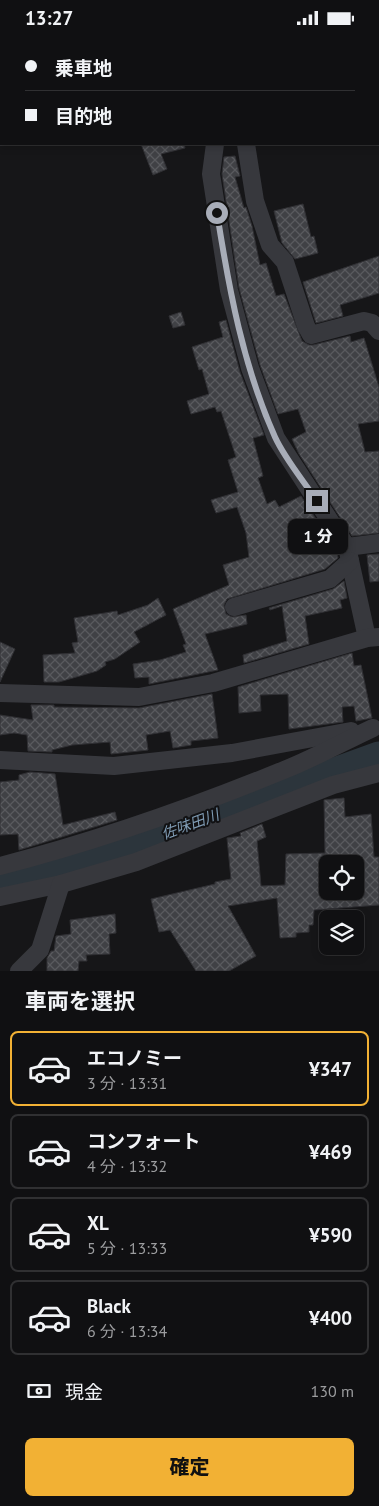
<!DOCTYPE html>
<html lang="ja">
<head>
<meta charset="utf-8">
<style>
	:root { --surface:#101012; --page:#1e1e20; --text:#f1f3f6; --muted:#9c9d9f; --line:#303032; --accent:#f2b134 }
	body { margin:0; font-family:"PT Sans","Noto Sans JP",sans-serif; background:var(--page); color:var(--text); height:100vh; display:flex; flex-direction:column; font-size:19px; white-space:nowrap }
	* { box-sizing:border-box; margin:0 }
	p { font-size:16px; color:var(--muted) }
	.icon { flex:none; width:28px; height:28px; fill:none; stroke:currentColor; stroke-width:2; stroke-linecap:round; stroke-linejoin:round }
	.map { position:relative; height:936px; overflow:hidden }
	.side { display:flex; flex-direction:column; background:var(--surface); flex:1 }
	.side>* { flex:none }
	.top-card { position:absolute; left:0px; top:0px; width:380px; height:110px; box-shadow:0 2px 8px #0003,0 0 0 1px var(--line); display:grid; align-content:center; height:110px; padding:0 25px; background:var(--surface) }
	.fabs { position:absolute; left:319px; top:820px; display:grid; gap:10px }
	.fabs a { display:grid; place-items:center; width:45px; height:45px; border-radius:8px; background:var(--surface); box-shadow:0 2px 8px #0003,0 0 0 1px var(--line); font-size:25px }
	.end { position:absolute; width:22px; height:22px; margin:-11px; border:6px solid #a8adb8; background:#111; box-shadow:0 0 0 2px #111 }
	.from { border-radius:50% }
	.bubble { position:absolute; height:35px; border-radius:8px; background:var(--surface); box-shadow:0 2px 8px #0003,0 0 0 1px var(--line); font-size:16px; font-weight:800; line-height:35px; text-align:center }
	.top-card b { display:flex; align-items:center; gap:18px; height:48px; font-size:19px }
	.top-card b+b { border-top:1px solid var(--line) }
	.top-card i { width:12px; height:12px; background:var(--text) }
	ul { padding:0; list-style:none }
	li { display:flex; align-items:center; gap:15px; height:75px; margin:0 10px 8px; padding:0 15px; border:2px solid var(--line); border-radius:8px }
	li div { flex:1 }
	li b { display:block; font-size:19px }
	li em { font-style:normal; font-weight:800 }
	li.on { border-color:var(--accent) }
	li>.icon { width:45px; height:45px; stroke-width:1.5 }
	h2 { padding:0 25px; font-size:22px; line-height:60px }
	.pay { display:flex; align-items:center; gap:12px; height:55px; padding:0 25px; font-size:19px }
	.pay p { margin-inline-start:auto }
	.cta { display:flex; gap:10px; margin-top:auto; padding:10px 25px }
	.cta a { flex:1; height:58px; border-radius:8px; background:var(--accent); color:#111; font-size:20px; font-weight:800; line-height:58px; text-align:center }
	.status { display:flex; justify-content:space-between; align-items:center; height:35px; padding:0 25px; background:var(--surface); direction:ltr }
	.status svg { height:14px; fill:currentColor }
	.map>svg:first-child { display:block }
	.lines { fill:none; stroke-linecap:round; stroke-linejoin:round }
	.river { stroke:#2c353c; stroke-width:29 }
	.building { fill:url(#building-cross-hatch); stroke:#303034; fill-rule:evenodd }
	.street { stroke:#37383d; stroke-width:18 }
	.route { stroke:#a8adb8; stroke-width:6 }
	.labels { text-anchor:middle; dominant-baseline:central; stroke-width:4; stroke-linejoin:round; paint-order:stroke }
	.water-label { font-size:15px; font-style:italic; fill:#7f9bb3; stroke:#111113 }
</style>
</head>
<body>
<div class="status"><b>13:27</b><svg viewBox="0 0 49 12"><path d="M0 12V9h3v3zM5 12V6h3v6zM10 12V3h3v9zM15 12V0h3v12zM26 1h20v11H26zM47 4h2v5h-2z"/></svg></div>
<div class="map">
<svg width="379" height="936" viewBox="0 0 379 936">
	<defs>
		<pattern id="building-cross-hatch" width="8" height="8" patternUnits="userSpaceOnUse" patternTransform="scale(1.25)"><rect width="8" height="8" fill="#404145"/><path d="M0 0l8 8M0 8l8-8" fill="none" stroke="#595a5e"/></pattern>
	</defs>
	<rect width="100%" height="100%" fill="#161618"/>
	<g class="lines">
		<polyline class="river" points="0,851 96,823 379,721"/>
	</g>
	<g class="building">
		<polygon points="141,109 184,109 185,113 161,119 167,134 153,140"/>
		<polygon points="235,121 240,141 235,142 244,173 246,172 252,191 260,230 266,228 276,261 284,259 302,306 309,310 313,310 350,301 351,307 364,303 379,352 379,386 358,389 365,417 379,416 379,498 352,501 299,419 292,404 306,397 298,374 278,379 260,330 239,253 222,139 224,122"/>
		<polygon points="303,169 311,202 314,201 318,218 295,224 282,208 274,176"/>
		<polygon points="379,221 379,258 340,270 343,281 316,288 303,247"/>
		<polygon points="181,277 185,290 173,293 169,281"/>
		<polygon points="226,285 240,337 264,400 253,403 263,441 258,443 267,469 275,465 279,472 301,461 337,516 338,523 325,534 227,564 224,570 226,579 232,582 246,580 247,589 205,599 218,635 149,649 149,642 135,643 133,629 160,625 186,617 183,610 186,609 173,574 229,550 223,530 249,522 246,498 237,472 216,478 211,465 238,457 228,425 236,422 221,376 217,377 215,372 191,379 187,366 209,359 202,334 199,335 192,312 223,302 219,287"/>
		<polygon points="379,519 379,546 370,547 367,520"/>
		<polygon points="344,546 347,563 340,565 342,573 305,581 309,609 244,628 243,620 287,606 282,571 270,575 269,573 333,554"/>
		<polygon points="158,563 166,580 134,597 140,607 115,624 105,627 106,630 97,636 59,647 44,647 43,620 75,618 72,608 78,607 74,583 117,576 118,580 148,570"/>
		<polygon points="0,607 15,614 0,647"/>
		<polygon points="352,618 354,631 361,630 372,683 356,686 354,671 342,672 343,687 289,694 288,659 260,660 261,676 239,678 238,652"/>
		<polygon points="212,659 218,703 191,706 191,710 173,713 170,696 146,700 148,715 111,719 110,707 72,710 52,715 52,717 28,716 27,700 14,698 0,700 0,680 33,685 31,670 54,670 54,672 139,673"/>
		<polygon points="30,737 55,739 63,790 115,777 117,785 19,815 18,799 0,800 0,747 19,745 19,740"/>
		<path d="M344,763l1,19 26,-3 3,43h5v48l-65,5 -1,15h-4v7l-13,1v4l-16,1 -3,-40 -49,8 28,50 -27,15h-33l-26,-41 -11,2 -8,-33 64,-15v-2l16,-3 -4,-41 14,-2 -1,-3 22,-9 4,13 -9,4 4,45 24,-1 1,-31 39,-1 -1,-53zM328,829h29l2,28 -25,3 -1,-4h-5z"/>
		<polygon points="115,879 116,898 109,899 110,919 86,920 87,926 79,926 78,936 47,936 47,923 51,916 54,916 56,901 71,899 70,885"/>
	</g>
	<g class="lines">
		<g class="street">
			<polyline points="131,0 131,1"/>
			<polyline points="215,109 211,139 229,255 250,333 276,403 347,512 367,603"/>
			<polyline points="246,109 255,166 270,210 285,227 306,291 311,300 364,286 372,288 379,296"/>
			<polyline points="347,512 379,508"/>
			<polyline points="234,572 330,544 350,526"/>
			<polyline points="0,658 139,662 213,648 367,603 379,602"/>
			<polyline points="0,725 114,731 232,718 351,696"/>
			<path d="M0,831c97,-25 191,-58 284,-96 30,-12 59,-28 89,-42"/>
			<polyline points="0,862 61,849"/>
			<polyline points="19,936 40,915 61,849 136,827 333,750 379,738"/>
		</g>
	</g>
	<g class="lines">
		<path class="route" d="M217,178c12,76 26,153 58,224 10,22 28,43 42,64"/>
	</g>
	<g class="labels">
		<g class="water-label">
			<text transform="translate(190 789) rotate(-20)">佐味田川</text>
		</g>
	</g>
</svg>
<div class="fabs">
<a><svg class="icon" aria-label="locate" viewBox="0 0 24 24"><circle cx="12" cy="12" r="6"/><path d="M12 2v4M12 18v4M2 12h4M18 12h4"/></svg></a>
<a><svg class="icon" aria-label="layers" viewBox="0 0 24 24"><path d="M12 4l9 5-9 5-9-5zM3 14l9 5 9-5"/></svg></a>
</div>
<i class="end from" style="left:217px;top:178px"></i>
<i class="end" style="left:317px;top:466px"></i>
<div class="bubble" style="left:288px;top:484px;width:60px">1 分</div>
<div class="top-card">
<b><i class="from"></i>乗車地</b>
<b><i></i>目的地</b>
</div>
</div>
<section class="side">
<h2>車両を選択</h2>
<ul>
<li class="on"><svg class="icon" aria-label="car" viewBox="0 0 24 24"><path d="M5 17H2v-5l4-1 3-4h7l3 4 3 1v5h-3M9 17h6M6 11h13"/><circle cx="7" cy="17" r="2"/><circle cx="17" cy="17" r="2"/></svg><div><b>エコノミー</b><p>3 分 · 13:31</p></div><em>¥347</em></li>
<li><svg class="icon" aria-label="car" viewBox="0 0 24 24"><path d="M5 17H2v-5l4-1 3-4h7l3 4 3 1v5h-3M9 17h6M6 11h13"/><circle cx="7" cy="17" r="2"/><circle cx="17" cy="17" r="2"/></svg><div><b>コンフォート</b><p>4 分 · 13:32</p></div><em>¥469</em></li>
<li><svg class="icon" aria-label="car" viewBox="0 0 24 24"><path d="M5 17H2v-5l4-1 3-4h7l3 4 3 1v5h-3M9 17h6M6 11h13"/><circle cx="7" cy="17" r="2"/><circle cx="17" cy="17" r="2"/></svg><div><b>XL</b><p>5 分 · 13:33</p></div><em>¥590</em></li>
<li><svg class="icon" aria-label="car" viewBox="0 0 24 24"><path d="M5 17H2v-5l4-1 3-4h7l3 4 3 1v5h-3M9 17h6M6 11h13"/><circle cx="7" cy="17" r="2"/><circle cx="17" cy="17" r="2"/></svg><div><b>Black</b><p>6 分 · 13:34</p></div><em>¥400</em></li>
</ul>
<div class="pay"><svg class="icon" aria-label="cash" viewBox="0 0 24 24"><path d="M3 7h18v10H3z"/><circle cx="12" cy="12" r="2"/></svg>現金<p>130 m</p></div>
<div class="cta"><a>確定</a></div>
</section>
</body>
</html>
